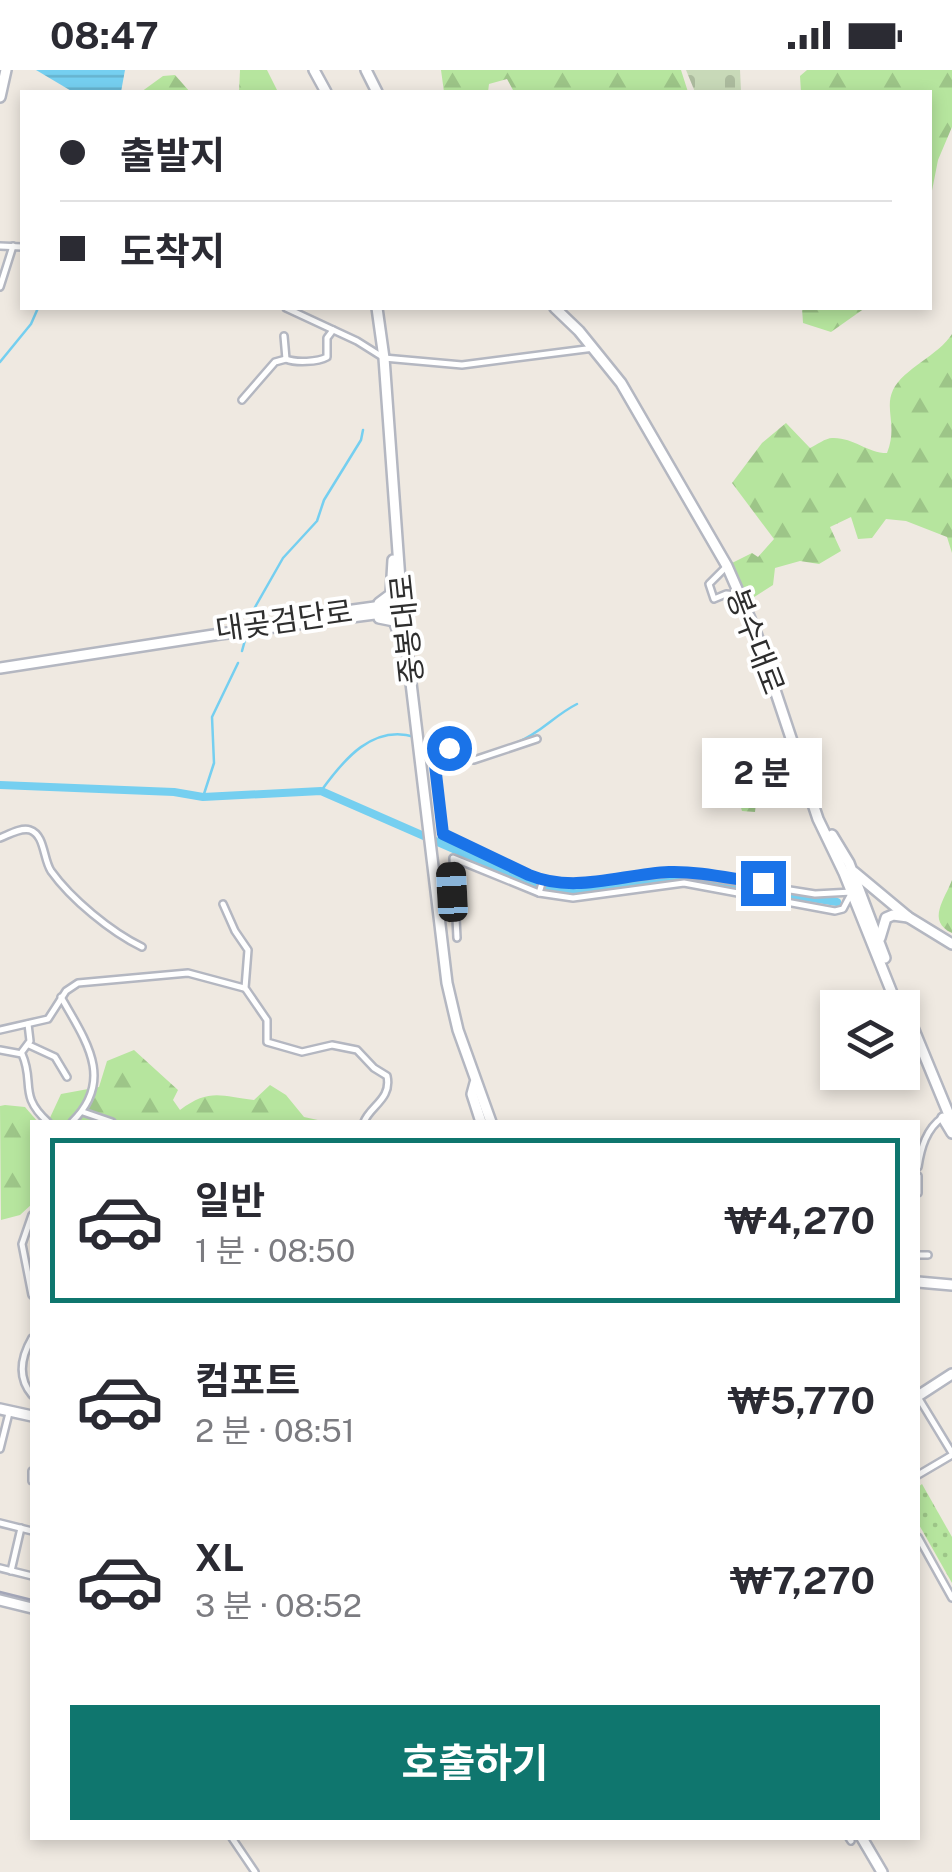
<!DOCTYPE html>
<html lang="ko">
<head>
<meta charset="utf-8">
<style>
	:root { --surface:#fff; --page:#f2f2f3; --text:#2b2b33; --muted:#7c7c81; --line:#e1e1e2; --accent:#0f766e }
	body { margin:0; font-family:"Public Sans","Noto Sans KR",sans-serif; background:var(--page); color:var(--text); height:100vh; display:flex; flex-direction:column; font-size:38px; white-space:nowrap }
	* { box-sizing:border-box; margin:0 }
	p { font-size:32px; color:var(--muted) }
	.icon { flex:none; width:55px; height:55px; fill:none; stroke:currentColor; stroke-width:2; stroke-linecap:round; stroke-linejoin:round }
	.map { position:relative; flex:1; overflow:hidden }
	.drawer { position:absolute; left:30px; top:1050px; width:890px; height:720px; display:flex; flex-direction:column; background:var(--surface); border-radius:0px; box-shadow:0 5px 15px #0003 }
	.drawer>* { flex:none }
	.hud { position:absolute; left:20px; top:20px; width:912px; height:220px; border-radius:0px; box-shadow:0 5px 15px #0003; display:grid; align-content:center; height:220px; padding:0 40px; background:var(--surface) }
	.fabs { position:absolute; left:820px; top:920px; display:grid; gap:20px }
	.fabs a { display:grid; place-items:center; width:100px; height:100px; border-radius:0px; background:var(--surface); box-shadow:0 5px 15px #0003; font-size:50px }
	.end { position:absolute; width:45px; height:45px; margin:-22px; border:12px solid #1a73e8; background:#fff; box-shadow:0 0 0 5px #fff }
	.from { border-radius:50% }
	.bubble { position:absolute; height:70px; border-radius:0px; background:var(--surface); box-shadow:0 5px 15px #0003; font-size:32px; font-weight:700; line-height:70px; text-align:center }
	.car { position:absolute; width:30px; height:60px; margin:-30px -15px; border-radius:12px; box-shadow:0 0 8px 2px #0007; background:linear-gradient(#222 24%,#8ab4d8 0 40%,#222 0 76%,#8ab4d8 0 86%,#222 0) }
	.hud b { display:flex; align-items:center; gap:35px; height:95px; font-size:38px }
	.hud b+b { border-top:2px solid var(--line) }
	.hud i { width:25px; height:25px; background:var(--text) }
	ul { padding:18px 0 0; list-style:none }
	li { display:flex; align-items:center; gap:30px; height:165px; margin:0 20px 15px; padding:0 20px; border:5px solid transparent; border-radius:0px }
	li div { flex:1 }
	li b { display:block; font-size:38px }
	li em { font-style:normal; font-weight:700 }
	li.selected { border-color:var(--accent) }
	li>.icon { width:90px; height:90px; stroke-width:1.5 }
	.button { display:flex; gap:20px; margin-top:auto; padding:20px 40px }
	.button a { flex:1; height:115px; border-radius:0px; background:var(--accent); color:#fff; font-size:40px; font-weight:700; line-height:115px; text-align:center }
	.status { display:flex; justify-content:space-between; align-items:center; height:70px; padding:0 50px; background:var(--surface); direction:ltr }
	.status svg { height:28px; fill:currentColor }
	.map>svg:first-child { display:block }
	.green { fill:url(#green-dots) }
	.forest { fill:url(#forest-firs) }
	.cemetery { fill:url(#cemetery-stones) }
	.water { fill:url(#water-rules) }
	.lines { fill:none; stroke-linecap:round; stroke-linejoin:round }
	.stream { stroke:#75cff0; stroke-width:2.5 }
	.river { stroke:#75cff0; stroke-width:8 }
	.street-casing { stroke:#b4b7c1; stroke-width:10 }
	.secondary-casing { stroke:#b4b7c1; stroke-width:14 }
	.street { stroke:#fff; stroke-width:5 }
	.secondary { stroke:#fff; stroke-width:9 }
	.tram { stroke:#a3a6b8; stroke-width:2.5 }
	.route { stroke:#1a73e8; stroke-width:12 }
	.labels { text-anchor:middle; dominant-baseline:central; stroke-width:8; stroke-linejoin:round; paint-order:stroke }
	.street-label { font-size:30px; fill:#2e2e2e; stroke:#fff }
</style>
</head>
<body>
<div class="status"><b>08:47</b><svg viewBox="0 0 49 12"><path d="M0 12V9h3v3zM5 12V6h3v6zM10 12V3h3v9zM15 12V0h3v12zM26 1h20v11H26zM47 4h2v5h-2z"/></svg></div>
<div class="map">
<svg width="952" height="1802" viewBox="0 0 952 1802">
	<defs>
		<pattern id="green-dots" width="8" height="8" patternUnits="userSpaceOnUse" patternTransform="scale(2.5)"><rect width="8" height="8" fill="#b6e59e"/><path d="M2 2h.1M6 6h.1" fill="none" stroke="#9dc588" stroke-width="1.8" stroke-linecap="round"/></pattern>
		<pattern id="forest-firs" width="22" height="20" patternUnits="userSpaceOnUse" patternTransform="scale(2.5)"><rect width="22" height="20" fill="#b6e59e"/><path d="M5 1l3.5 6h-7zM16 11l3.5 6h-7z" fill="#9dc588"/></pattern>
		<pattern id="cemetery-stones" width="16" height="16" patternUnits="userSpaceOnUse" patternTransform="scale(2.5)"><rect width="16" height="16" fill="#c8d9b8"/><path d="M2 7V4a2 2 0 0 1 4 0v3zM10 15v-3a2 2 0 0 1 4 0v3z" fill="#acbb9e"/></pattern>
		<pattern id="water-rules" width="6" height="5" patternUnits="userSpaceOnUse" patternTransform="scale(2.5)"><rect width="6" height="5" fill="#75cff0"/><path d="M0 2.5h6" fill="none" stroke="#66b2ce"/></pattern>
	</defs>
	<rect width="100%" height="100%" fill="#efe9e1"/>
	<polygon class="green" points="922,1414 952,1467 952,1513 918,1453 918,1417"/>
	<g class="forest">
		<polygon points="240,0 267,0 278,22 239,22"/>
		<polygon points="441,0 681,0 688,22 514,22 507,9 489,14 488,22 444,22"/>
		<polygon points="807,0 952,0 952,57 938,90 930,131 930,22 801,22 800,6"/>
		<polygon points="175,5 190,22 141,22 163,6"/>
		<polygon points="802,238 865,238 831,262 803,253"/>
		<path d="M952,264v219l-5,-16 -41,-16 -20,-2 -14,19 -14,1 -7,-22 -21,10 11,24 -22,13 -19,-3 -25,7 -2,17 -25,16 -16,-38 20,-10 6,4 16,-18 -42,-56 30,-40 24,-20 24,25c6,-3 16,-10 22,-10 21,-1 35,15 55,15 11,-27 -3,-44 6,-63 10,-21 46,-35 59,-56z"/>
		<polygon points="770,677 784,680 786,684 782,703 757,724 755,742 742,741 738,728 739,685 744,681 748,683 752,699 756,700"/>
		<path d="M952,810v53c-26,-12 -7,-34 0,-53z"/>
		<path d="M134,980l44,40 -5,10 7,10c29,-22 41,-14 74,-10l16,-15 16,10 18,22 23,5h-279l13,-28 38,-7 8,-26z"/>
		<polygon points="5,1035 25,1037 38,1052 32,1052 32,1134 20,1145 1,1150 0,1036"/>
	</g>
	<polygon class="cemetery" points="686,0 740,0 741,21 695,22"/>
	<polygon class="water" points="36,0 125,0 121,22 73,22"/>
	<g class="lines">
		<g class="stream">
			<polyline points="0,292 31,254 38,238"/>
			<polyline points="249,555 254,539 283,488 317,451 324,430 361,370 363,360"/>
			<polyline points="242,581 247,563"/>
			<polyline points="422,669 457,678 466,684"/>
			<path d="M516,673c27,-11 37,-27 61,-39"/>
			<polyline points="473,687 490,682"/>
			<path d="M321,721c23,-32 52,-67 94,-54"/>
			<polyline points="203,727 214,693 212,647 238,593"/>
		</g>
		<polyline class="river" points="0,715 174,722 203,727 321,721 536,815 571,822 684,808 837,832"/>
		<defs>
			<g id="street">
				<polyline points="0,176 22,177"/>
				<polyline points="0,217 13,176"/>
				<polyline points="286,238 357,271 384,288 462,295 594,278"/>
				<path d="M284,266l2,23c10,4 32,3 41,-2v-19l6,-8"/>
				<polyline points="242,330 275,292 286,289"/>
				<polyline points="727,496 709,514 714,529 726,524 738,525"/>
				<polyline points="426,675 433,678 443,764 529,805 553,812 582,813 677,802 815,824 852,822 843,839 835,841 684,813 573,828 539,823 543,810"/>
				<polyline points="433,678 449,678 474,690 537,669"/>
				<path d="M0,768c8,-3 21,-11 30,-8 15,5 13,29 21,41 20,28 60,61 91,76"/>
				<path d="M223,834l12,27 13,19 -3,38 22,32v22l35,10 30,-7 25,5 17,18 13,8c5,23 -17,30 -23,46"/>
				<polyline points="457,868 453,788 539,823"/>
				<path d="M61,927c25,44 54,83 11,125"/>
				<polyline points="0,960 48,949 66,921 78,913 188,903 244,918"/>
				<polyline points="29,975 55,987 67,1007"/>
				<path d="M0,980l22,4c13,29 -4,41 26,68"/>
				<polyline points="21,983 30,971 28,954"/>
				<polyline points="83,1042 112,1052"/>
				<path d="M918,1097c3,-19 8,-38 25,-50"/>
				<polyline points="918,1106 918,1123"/>
				<polyline points="32,1145 22,1174 32,1225"/>
				<polyline points="918,1185 928,1185"/>
				<path d="M32,1268c-11,19 -15,39 0,57"/>
				<polyline points="918,1327 952,1383"/>
				<polyline points="0,1379 9,1343"/>
				<polyline points="32,1401 32,1411"/>
				<polyline points="918,1405 952,1385"/>
				<polyline points="0,1453 32,1461"/>
				<polyline points="918,1467 952,1528"/>
				<polyline points="0,1498 32,1506"/>
				<polyline points="11,1501 21,1458"/>
				<polyline points="232,1768 255,1802"/>
				<polyline points="849,1768 851,1771"/>
			</g>
			<g id="secondary">
				<polyline points="314,0 326,22"/>
				<polyline points="366,0 377,22"/>
				<polyline points="0,27 6,0"/>
				<polyline points="377,238 384,288 402,538 447,913 458,960 491,1052"/>
				<polyline points="555,238 579,261 621,313 727,496 755,560 818,749 844,803 898,938"/>
				<polyline points="379,533 391,524 393,490"/>
				<polyline points="296,548 389,535 400,537"/>
				<polyline points="379,548 394,551 401,569"/>
				<polyline points="0,598 220,564 390,542 402,538"/>
				<polyline points="832,765 849,793 885,888"/>
				<polyline points="854,802 908,847 952,874"/>
				<polyline points="880,868 886,848 893,845 908,847"/>
				<polyline points="902,931 952,1052"/>
				<polyline points="475,1013 472,1024 481,1052"/>
				<polyline points="943,1048 952,1063"/>
				<polyline points="918,1212 952,1215"/>
				<polyline points="918,1326 952,1304"/>
				<polyline points="0,1339 32,1346"/>
				<polyline points="0,1530 32,1538"/>
				<polyline points="862,1768 882,1802"/>
			</g>
		</defs>
		<use href="#street" class="street-casing"/>
		<use href="#secondary" class="secondary-casing"/>
		<use href="#street" class="street"/>
		<use href="#secondary" class="secondary"/>
		<polyline class="tram" points="0,1522 32,1530"/>
	</g>
	<g class="lines">
		<path class="route" d="M449,678h-16l10,86 86,41c46,19 93,-1 140,-3 31,-1 63,7 94,11"/>
	</g>
	<g class="labels">
		<g class="street-label">
			<text transform="translate(284 550) rotate(-8)">대곶검단로</text>
			<text transform="translate(406 559) rotate(-96)">중봉대로</text>
			<text transform="translate(756 571) rotate(69)">봉수대로</text>
		</g>
	</g>
</svg>
<div class="fabs">
<a><svg class="icon" aria-label="layers" viewBox="0 0 24 24"><path d="M12 4l9 5-9 5-9-5zM3 14l9 5 9-5"/></svg></a>
</div>
<i class="end from" style="left:449px;top:678px"></i>
<i class="end" style="left:763px;top:813px"></i>
<div class="bubble" style="left:702px;top:668px;width:120px">2 분</div>
<i class="car" style="left:452px;top:822px;rotate:357deg"></i>
<div class="hud">
<b><i class="from"></i>출발지</b>
<b><i></i>도착지</b>
</div>
<section class="drawer">
<ul>
<li class="selected"><svg class="icon" aria-label="car" viewBox="0 0 24 24"><path d="M5 17H2v-5l4-1 3-4h7l3 4 3 1v5h-3M9 17h6M6 11h13"/><circle cx="7" cy="17" r="2"/><circle cx="17" cy="17" r="2"/></svg><div><b>일반</b><p>1 분 · 08:50</p></div><em>₩4,270</em></li>
<li><svg class="icon" aria-label="car" viewBox="0 0 24 24"><path d="M5 17H2v-5l4-1 3-4h7l3 4 3 1v5h-3M9 17h6M6 11h13"/><circle cx="7" cy="17" r="2"/><circle cx="17" cy="17" r="2"/></svg><div><b>컴포트</b><p>2 분 · 08:51</p></div><em>₩5,770</em></li>
<li><svg class="icon" aria-label="car" viewBox="0 0 24 24"><path d="M5 17H2v-5l4-1 3-4h7l3 4 3 1v5h-3M9 17h6M6 11h13"/><circle cx="7" cy="17" r="2"/><circle cx="17" cy="17" r="2"/></svg><div><b>XL</b><p>3 분 · 08:52</p></div><em>₩7,270</em></li>
</ul>
<div class="button"><a>호출하기</a></div>
</section>
</div>
</body>
</html>
